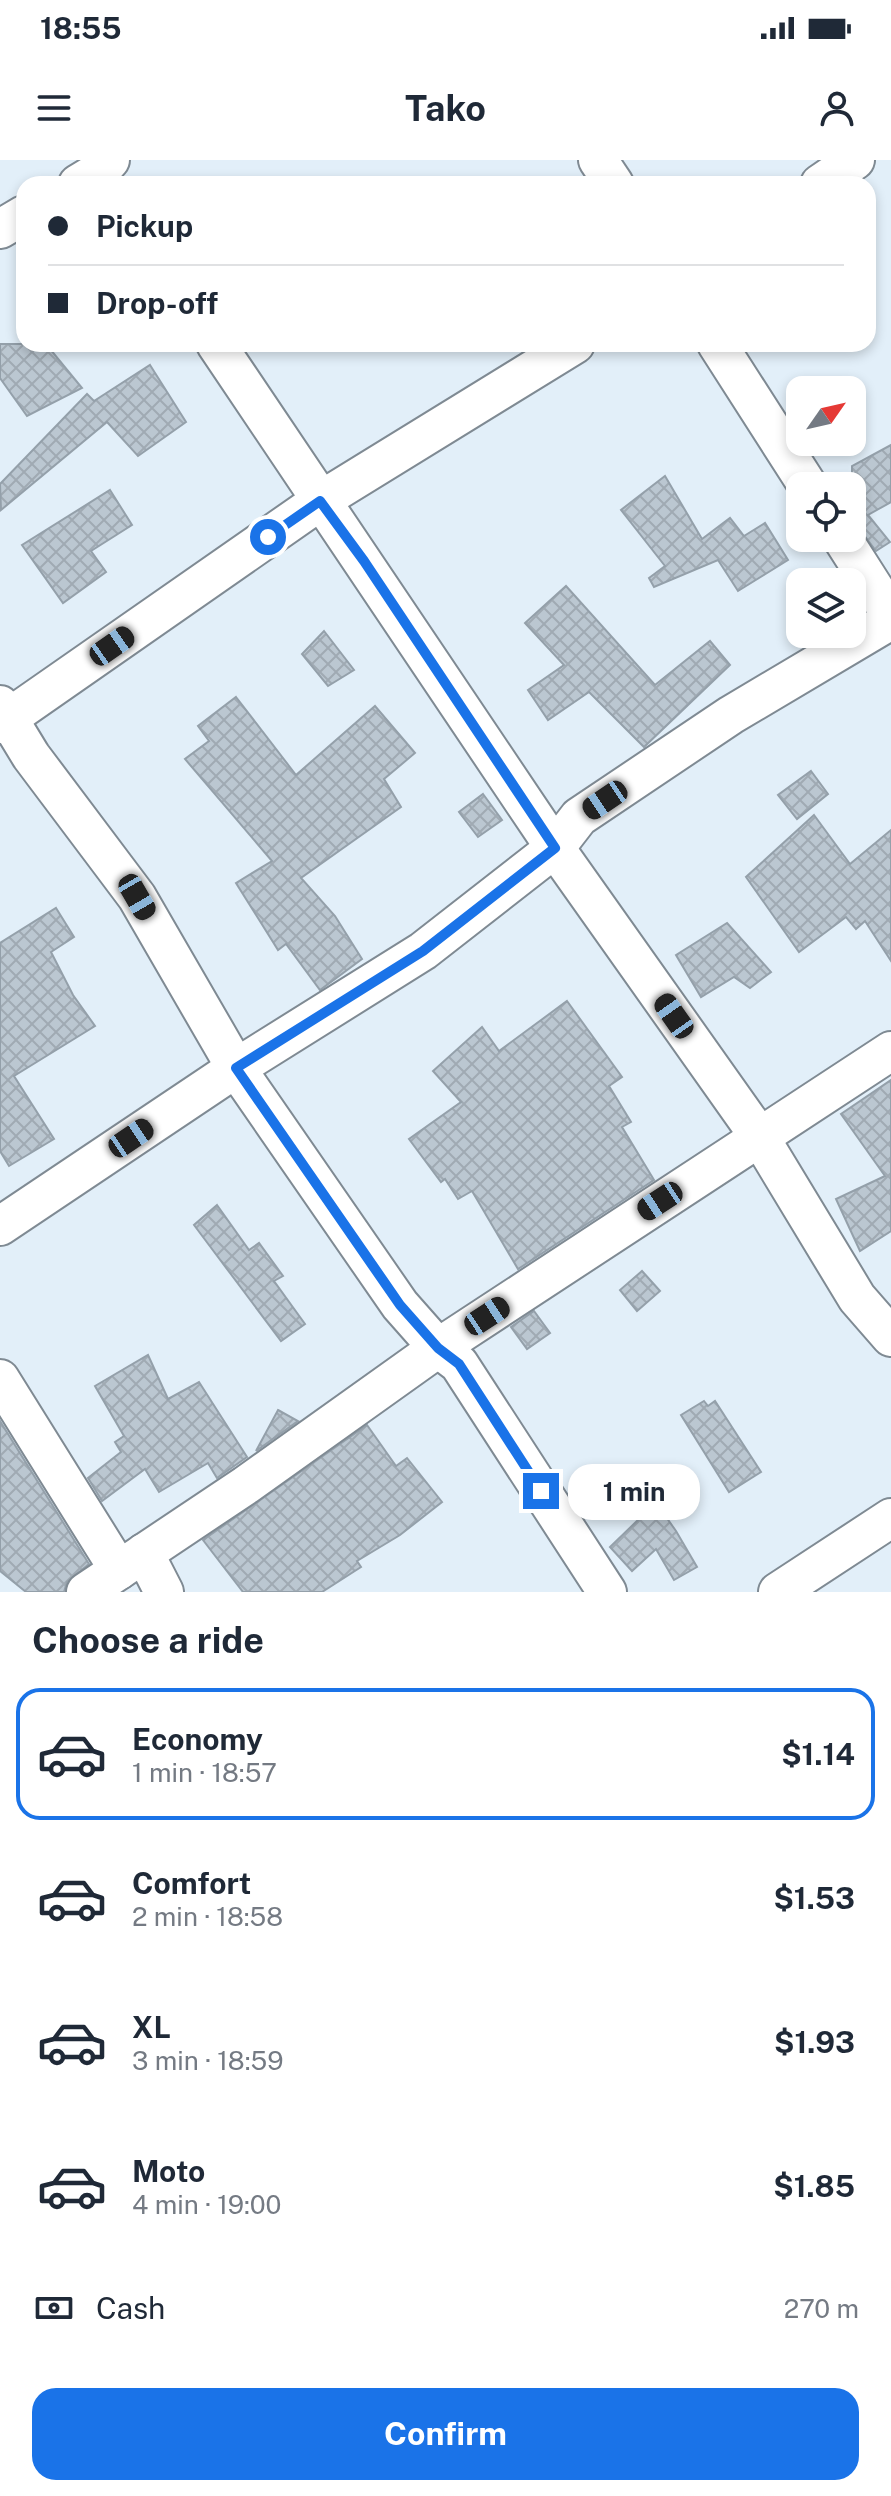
<!DOCTYPE html>
<html lang="en">
<head>
<meta charset="utf-8">
<style>
	:root { --surface:#fff; --page:#f6f6f7; --text:#1f2937; --muted:#747a83; --line:#e0e1e3; --accent:#1a73e8 }
	body { margin:0; font-family:"Public Sans",sans-serif; background:var(--page); color:var(--text); height:100vh; display:flex; flex-direction:column; font-size:30px; white-space:nowrap }
	* { box-sizing:border-box; margin:0 }
	p { font-size:26px; color:var(--muted) }
	.icon { flex:none; width:44px; height:44px; fill:none; stroke:currentColor; stroke-width:2; stroke-linecap:round; stroke-linejoin:round }
	.map { position:relative; height:1432px; overflow:hidden }
	.panel { display:flex; flex-direction:column; background:var(--surface); flex:1 }
	.panel>* { flex:none }
	.banner { position:absolute; left:16px; top:16px; width:860px; height:176px; border-radius:24px; box-shadow:0 4px 12px #0003; display:grid; align-content:center; height:176px; padding:0 32px; background:var(--surface) }
	.needle { width:52px; rotate:56deg }
	.fabs { position:absolute; left:786px; top:216px; display:grid; gap:16px }
	.fabs a { display:grid; place-items:center; width:80px; height:80px; border-radius:16px; background:var(--surface); box-shadow:0 4px 12px #0003; font-size:40px }
	.end { position:absolute; width:36px; height:36px; margin:-18px; border:10px solid #1a73e8; background:#fff; box-shadow:0 0 0 4px #fff }
	.from { border-radius:50% }
	.bubble { position:absolute; height:56px; border-radius:24px; background:var(--surface); box-shadow:0 4px 12px #0003; font-size:26px; font-weight:700; line-height:56px; text-align:center }
	.car { position:absolute; width:24px; height:48px; margin:-24px -12px; border-radius:10px; box-shadow:0 0 6px 2px #0007; background:linear-gradient(#222 24%,#8ab4d8 0 40%,#222 0 76%,#8ab4d8 0 86%,#222 0) }
	.banner b { display:flex; align-items:center; gap:28px; height:76px; font-size:30px }
	.banner b+b { border-top:2px solid var(--line) }
	.banner i { width:20px; height:20px; background:var(--text) }
	ul { padding:0; list-style:none }
	li { display:flex; align-items:center; gap:24px; height:132px; margin:0 16px 12px; padding:0 16px; border:4px solid transparent; border-radius:24px }
	li div { flex:1 }
	li b { display:block; font-size:30px }
	li em { font-style:normal; font-weight:700 }
	li.on { border-color:var(--accent) }
	li>.icon { width:72px; height:72px; stroke-width:1.5 }
	h2 { padding:0 32px; font-size:36px; line-height:96px }
	.pay { display:flex; align-items:center; gap:20px; height:88px; padding:0 32px; font-size:30px }
	.pay p { margin-inline-start:auto }
	.cta { display:flex; gap:16px; margin-top:auto; padding:16px 32px }
	.cta a { flex:1; height:92px; border-radius:24px; background:var(--accent); color:#fff; font-size:32px; font-weight:700; line-height:92px; text-align:center }
	.status { display:flex; justify-content:space-between; align-items:center; height:56px; padding:0 40px; background:var(--surface); direction:ltr }
	.status svg { height:22px; fill:currentColor }
	header { display:flex; justify-content:space-between; align-items:center; height:104px; padding:0 32px; background:var(--surface); font-size:36px; font-weight:700 }
	.map>svg:first-child { display:block }
	.building { fill:url(#building-cross-hatch); stroke:#94a0aa; stroke-width:2 }
	.lines { fill:none; stroke-linecap:round; stroke-linejoin:round }
	.minor-casing { stroke:#7f8a93; stroke-width:42 }
	.minor { stroke:#fff; stroke-width:38 }
	.route { stroke:#1a73e8; stroke-width:10 }
</style>
</head>
<body>
<div class="status"><b>18:55</b><svg viewBox="0 0 49 12"><path d="M0 12V9h3v3zM5 12V6h3v6zM10 12V3h3v9zM15 12V0h3v12zM26 1h20v11H26zM47 4h2v5h-2z"/></svg></div>
<header><svg class="icon" aria-label="menu" viewBox="0 0 24 24"><path d="M4 6h16M4 12h16M4 18h16"/></svg>Tako<svg class="icon" aria-label="person" viewBox="0 0 24 24"><circle cx="12" cy="8" r="4"/><path d="M4 21q1-7 8-7t8 7"/></svg></header>
<div class="map">
<svg width="891" height="1432" viewBox="0 0 891 1432">
	<defs>
		<pattern id="building-cross-hatch" width="8" height="8" patternUnits="userSpaceOnUse" patternTransform="scale(2)"><rect width="8" height="8" fill="#bbc7d1"/><path d="M0 0l8 8M0 8l8-8" fill="none" stroke="#a0aab3"/></pattern>
	</defs>
	<rect width="100%" height="100%" fill="#e2eff9"/>
	<g class="building">
		<polygon points="0,184 46,184 82,228 27,256 0,218"/>
		<polygon points="150,205 186,262 138,296 107,262 1,350 0,324 87,234 94,241"/>
		<polygon points="891,285 891,342 868,355 890,382 876,391 852,359 852,306"/>
		<polygon points="665,316 702,379 730,358 744,376 765,363 788,400 738,431 718,400 654,427 649,418 665,406 621,350"/>
		<polygon points="110,330 132,365 91,391 106,412 63,443 22,385"/>
		<polygon points="566,426 655,525 710,481 730,505 644,587 589,532 548,560 528,530 564,505 525,463"/>
		<polygon points="324,471 354,510 328,526 302,494"/>
		<polygon points="236,537 296,615 375,546 415,593 384,619 401,647 301,718 335,756 362,799 320,830 286,784 278,790 236,723 272,701 185,599 209,581 198,566"/>
		<polygon points="811,611 828,634 797,659 778,635"/>
		<polygon points="483,634 502,660 478,677 459,652"/>
		<polygon points="814,655 850,704 891,670 891,801 865,761 856,769 846,757 799,792 746,717"/>
		<polygon points="56,748 74,777 51,792 73,835 95,866 14,916 54,979 9,1006 0,991 0,783"/>
		<polygon points="727,763 771,812 750,828 734,817 701,837 676,795"/>
		<polygon points="567,841 622,917 609,926 631,962 622,967 654,1020 518,1109 472,1031 458,1039 445,1019 441,1022 409,979 461,942 433,911 482,867 499,891"/>
		<polygon points="891,920 891,1071 860,1091 836,1039 885,1016 841,954"/>
		<polygon points="217,1045 249,1090 259,1083 283,1116 274,1121 305,1164 281,1181 194,1065"/>
		<polygon points="642,1111 660,1131 637,1151 620,1130"/>
		<polygon points="534,1151 550,1173 527,1189 511,1167"/>
		<polygon points="148,1195 168,1239 199,1222 247,1297 217,1318 208,1303 159,1332 145,1309 102,1341 88,1318 121,1292 115,1282 124,1276 95,1226"/>
		<polygon points="704,1241 708,1246 715,1241 761,1312 729,1332 681,1255"/>
		<polygon points="278,1250 298,1261 256,1291"/>
		<polygon points="0,1261 89,1404 67,1422 64,1432 26,1432 0,1411"/>
		<polygon points="367,1265 396,1306 407,1298 442,1342 400,1375 357,1401 361,1407 322,1432 243,1432 203,1380"/>
		<polygon points="633,1310 676,1371 697,1407 674,1420 656,1389 632,1411 610,1387 639,1359 617,1321"/>
	</g>
	<g class="lines">
		<defs>
			<g id="minor">
				<polyline points="598,0 614,24"/>
				<polyline points="78,24 101,10 110,0"/>
				<polyline points="820,24 855,0"/>
				<polyline points="0,69 24,55"/>
				<polyline points="216,184 555,688 759,976 857,1138 891,1177"/>
				<polyline points="717,184 808,326"/>
				<polyline points="842,378 891,455"/>
				<polyline points="0,545 31,596 137,737 236,908 400,1145 438,1188 459,1204 607,1432"/>
				<polyline points="0,564 320,341 575,184"/>
				<polyline points="0,1066 236,908 423,791 555,688 579,657 731,555 891,460"/>
				<polyline points="0,1219 119,1410"/>
				<polyline points="144,1393 164,1432"/>
				<polyline points="86,1432 246,1325 438,1188 891,891"/>
				<polyline points="778,1432 891,1358"/>
			</g>
		</defs>
		<use href="#minor" class="minor-casing"/>
		<use href="#minor" class="minor"/>
	</g>
	<g class="lines">
		<polyline class="route" points="268,377 320,341 364,401 555,688 423,791 236,908 400,1145 438,1188 459,1204 541,1331"/>
	</g>
</svg>
<div class="fabs">
<a><svg class="needle" viewBox="-14 -14 28 28"><path d="M0-13l5 13h-10z" fill="#e53935"/><path d="M0 13l5-13h-10z" fill="#747a83"/></svg></a>
<a><svg class="icon" aria-label="locate" viewBox="0 0 24 24"><circle cx="12" cy="12" r="6"/><path d="M12 2v4M12 18v4M2 12h4M18 12h4"/></svg></a>
<a><svg class="icon" aria-label="layers" viewBox="0 0 24 24"><path d="M12 4l9 5-9 5-9-5zM3 14l9 5 9-5"/></svg></a>
</div>
<i class="end from" style="left:268px;top:377px"></i>
<i class="end" style="left:541px;top:1331px"></i>
<div class="bubble" style="left:568px;top:1304px;width:132px">1 min</div>
<i class="car" style="left:112px;top:486px;rotate:55deg"></i>
<i class="car" style="left:605px;top:640px;rotate:236deg"></i>
<i class="car" style="left:137px;top:737px;rotate:150deg"></i>
<i class="car" style="left:674px;top:856px;rotate:325deg"></i>
<i class="car" style="left:131px;top:978px;rotate:56deg"></i>
<i class="car" style="left:660px;top:1041px;rotate:237deg"></i>
<i class="car" style="left:487px;top:1156px;rotate:57deg"></i>
<div class="banner">
<b><i class="from"></i>Pickup</b>
<b><i></i>Drop-off</b>
</div>
</div>
<section class="panel">
<h2>Choose a ride</h2>
<ul>
<li class="on"><svg class="icon" aria-label="car" viewBox="0 0 24 24"><path d="M5 17H2v-5l4-1 3-4h7l3 4 3 1v5h-3M9 17h6M6 11h13"/><circle cx="7" cy="17" r="2"/><circle cx="17" cy="17" r="2"/></svg><div><b>Economy</b><p>1 min · 18:57</p></div><em>$1.14</em></li>
<li><svg class="icon" aria-label="car" viewBox="0 0 24 24"><path d="M5 17H2v-5l4-1 3-4h7l3 4 3 1v5h-3M9 17h6M6 11h13"/><circle cx="7" cy="17" r="2"/><circle cx="17" cy="17" r="2"/></svg><div><b>Comfort</b><p>2 min · 18:58</p></div><em>$1.53</em></li>
<li><svg class="icon" aria-label="car" viewBox="0 0 24 24"><path d="M5 17H2v-5l4-1 3-4h7l3 4 3 1v5h-3M9 17h6M6 11h13"/><circle cx="7" cy="17" r="2"/><circle cx="17" cy="17" r="2"/></svg><div><b>XL</b><p>3 min · 18:59</p></div><em>$1.93</em></li>
<li><svg class="icon" aria-label="car" viewBox="0 0 24 24"><path d="M5 17H2v-5l4-1 3-4h7l3 4 3 1v5h-3M9 17h6M6 11h13"/><circle cx="7" cy="17" r="2"/><circle cx="17" cy="17" r="2"/></svg><div><b>Moto</b><p>4 min · 19:00</p></div><em>$1.85</em></li>
</ul>
<div class="pay"><svg class="icon" aria-label="cash" viewBox="0 0 24 24"><path d="M3 7h18v10H3z"/><circle cx="12" cy="12" r="2"/></svg>Cash<p>270 m</p></div>
<div class="cta"><a>Confirm</a></div>
</section>
</body>
</html>
